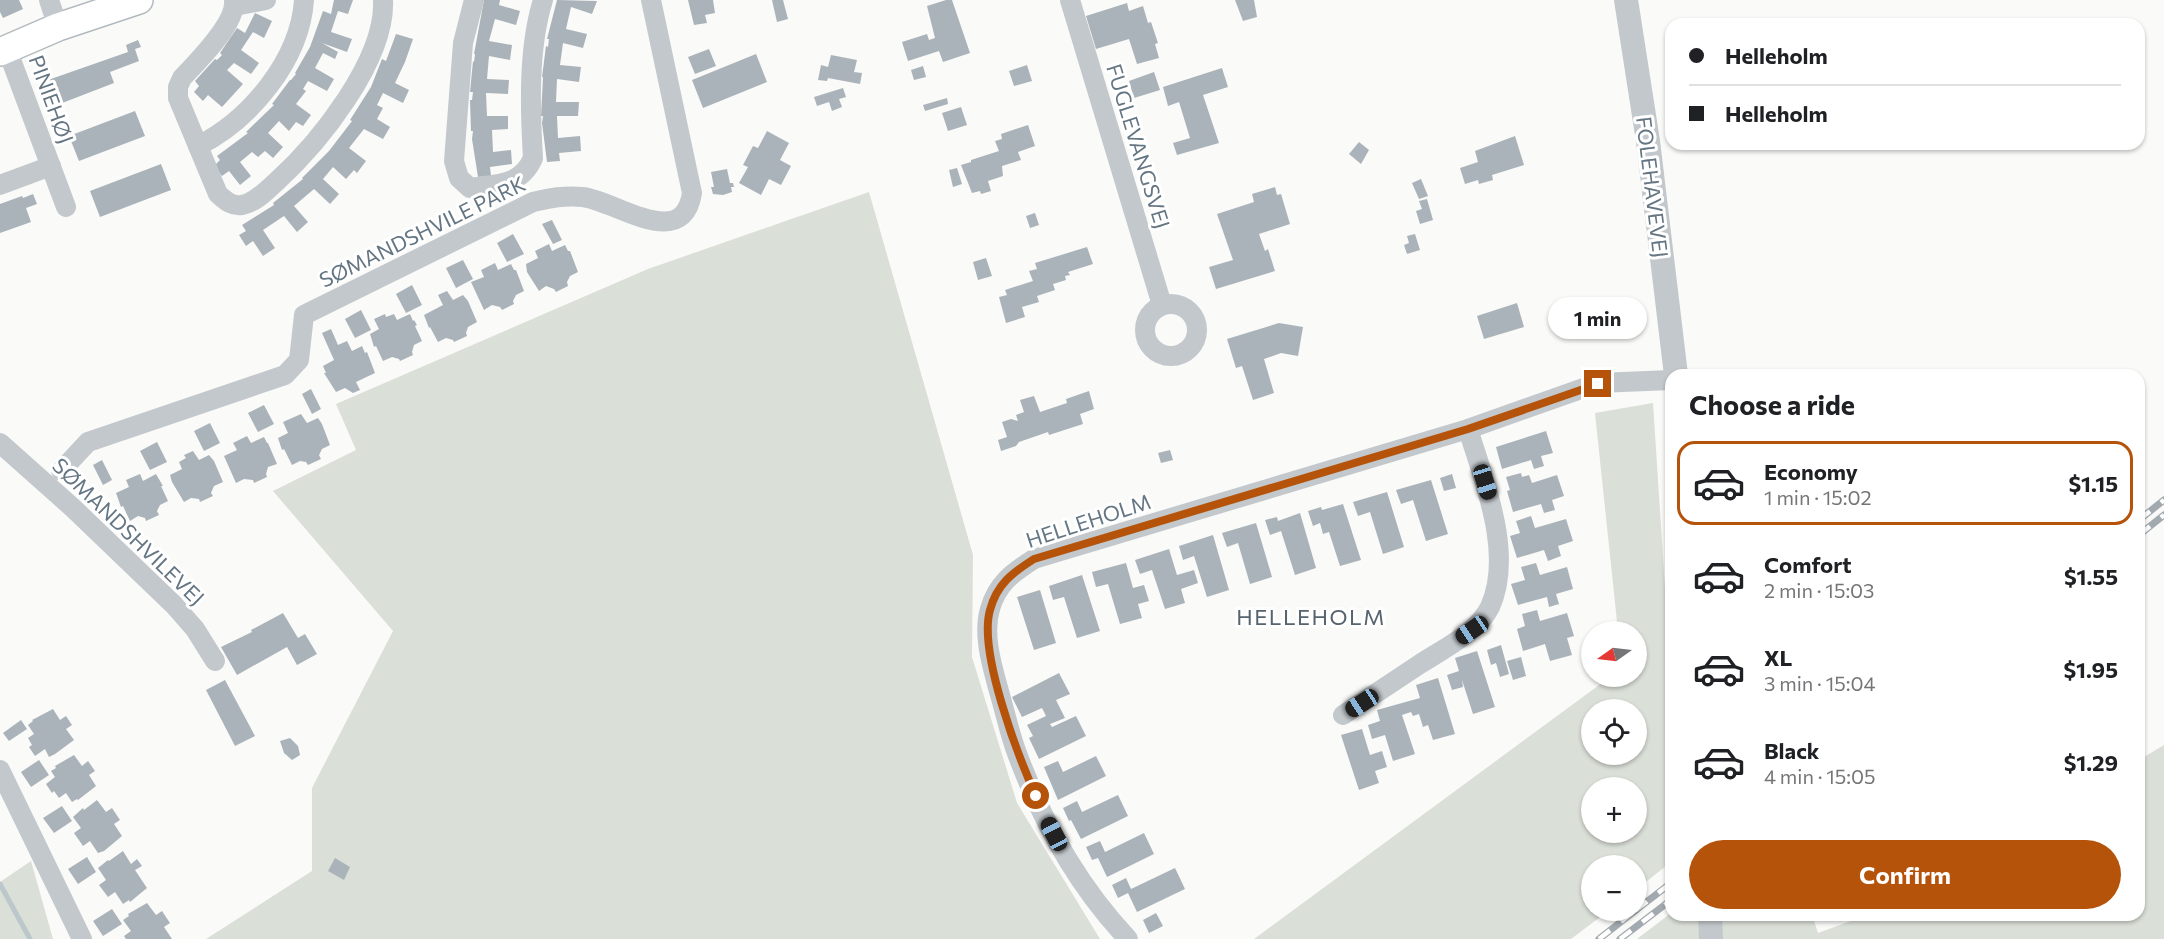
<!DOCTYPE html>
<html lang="en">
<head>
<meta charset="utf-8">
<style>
	:root { --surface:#fff; --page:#f2f2f2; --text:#202124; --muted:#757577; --line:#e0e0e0; --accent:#b45309 }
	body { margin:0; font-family:Commissioner,sans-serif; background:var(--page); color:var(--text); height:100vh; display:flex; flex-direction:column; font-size:22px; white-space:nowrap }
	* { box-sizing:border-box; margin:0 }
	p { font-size:20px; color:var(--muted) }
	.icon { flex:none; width:33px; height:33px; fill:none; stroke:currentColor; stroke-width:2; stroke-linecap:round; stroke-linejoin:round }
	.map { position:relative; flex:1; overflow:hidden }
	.details { position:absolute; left:1665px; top:369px; width:480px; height:552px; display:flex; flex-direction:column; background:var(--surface); border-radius:18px; box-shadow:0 2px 4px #0004 }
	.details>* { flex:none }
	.guide { position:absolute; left:1665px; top:18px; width:480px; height:132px; border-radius:18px; box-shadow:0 2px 4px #0004; display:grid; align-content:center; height:132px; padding:0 24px; background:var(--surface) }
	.needle { width:39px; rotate:256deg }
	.tools { position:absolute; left:1581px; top:621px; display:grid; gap:12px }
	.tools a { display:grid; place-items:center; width:66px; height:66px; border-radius:50%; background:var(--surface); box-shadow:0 2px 4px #0004; font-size:30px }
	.end { position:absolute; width:27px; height:27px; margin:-14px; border:8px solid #b45309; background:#fff; box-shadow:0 0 0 3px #fff }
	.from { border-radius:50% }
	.bubble { position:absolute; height:42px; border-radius:21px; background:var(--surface); box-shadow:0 2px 4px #0004; font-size:20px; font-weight:700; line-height:42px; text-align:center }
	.car { position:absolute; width:18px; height:36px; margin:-18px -9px; border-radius:8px; box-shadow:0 0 4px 2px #0007; background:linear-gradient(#222 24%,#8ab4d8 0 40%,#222 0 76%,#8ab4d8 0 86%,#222 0) }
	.guide b { display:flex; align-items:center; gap:21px; height:57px; font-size:22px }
	.guide b+b { border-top:2px solid var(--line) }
	.guide i { width:15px; height:15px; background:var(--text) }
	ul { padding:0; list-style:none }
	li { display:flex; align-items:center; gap:18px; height:84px; margin:0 12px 9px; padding:0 12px; border:3px solid transparent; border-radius:18px }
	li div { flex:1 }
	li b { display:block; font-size:22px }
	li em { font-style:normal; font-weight:700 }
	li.current { border-color:var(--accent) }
	li>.icon { width:54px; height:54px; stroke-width:1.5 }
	h2 { padding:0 24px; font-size:27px; line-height:72px }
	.action { display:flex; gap:12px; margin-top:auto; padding:12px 24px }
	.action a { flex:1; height:69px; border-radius:36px; background:var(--accent); color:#fff; font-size:24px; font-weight:700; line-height:69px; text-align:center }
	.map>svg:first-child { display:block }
	.green { fill:#dadfd7; fill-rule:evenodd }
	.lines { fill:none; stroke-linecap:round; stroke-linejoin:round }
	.stream { stroke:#bbc7cb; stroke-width:5 }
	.building { fill:#aab3b9 }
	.secondary-casing { stroke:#b3babf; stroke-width:30 }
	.minor { stroke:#c3c8cc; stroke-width:20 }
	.tertiary { stroke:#c3c8cc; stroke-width:24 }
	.secondary { stroke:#fff; stroke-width:27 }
	.rail-casing { stroke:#a2aab0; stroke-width:7 }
	.rail { stroke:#fff; stroke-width:4.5; stroke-dasharray:14; stroke-linecap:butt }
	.route { stroke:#b45309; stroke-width:8 }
	.labels { text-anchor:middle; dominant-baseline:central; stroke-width:6; stroke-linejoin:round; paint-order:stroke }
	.street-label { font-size:21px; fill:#657683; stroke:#fff }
	.neighbourhood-label { font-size:22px; letter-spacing:1.5px; fill:#57646e; stroke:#fff }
</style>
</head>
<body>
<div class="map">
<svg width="2164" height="939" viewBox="0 0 2164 939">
	<rect width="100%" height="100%" fill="#fafaf8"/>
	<g class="green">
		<polygon points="869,192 973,555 972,657 1017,803 1100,939 206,939 312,871 312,788 393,631 273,491 356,450 336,404 648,269"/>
		<path d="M1653,403l18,278v181l-34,27 -1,-23h-44v44l16,1 -37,28h-317l356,-262 26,-1v-44l-18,-1 -23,-218zM1592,710h44v44h-44zM1592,788h44v44h-44z"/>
		<polygon points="2164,745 2164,939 1637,939 1671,913 1671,915 1812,915 1818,933 1867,915 2139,915 2139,760"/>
		<polygon points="31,861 53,939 0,939 0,882"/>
	</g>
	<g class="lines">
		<polyline class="stream" points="0,884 30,939"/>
	</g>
	<g class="building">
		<polygon points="0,0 19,0 23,9 3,18 0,12"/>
		<polygon points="334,0 353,0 348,14 338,11 331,32 352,39 347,52 322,43 338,52 335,59 323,53 315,68 334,79 327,91 308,81 303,89 306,91 296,104 311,115 303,126 296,122 289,131 279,121 268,133 283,147 273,158 265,151 258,157 252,152 240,162 251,176 240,185 229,171 222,176 214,166 220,160 217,156 248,133 246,132 274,105 272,104 290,80 291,80 296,74 295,73 310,47 323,11 331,14"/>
		<polygon points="484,0 500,0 499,5 520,11 516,25 495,19 489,41 512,45 510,60 489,56 487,79 509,80 508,94 486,93 487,116 508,116 508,129 492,130 493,152 511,150 512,164 490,167 491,176 478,177 472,139 473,131 471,131 470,100 472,100 473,92 470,92 473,61 474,62 475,54 474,54"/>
		<polygon points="557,0 597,1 592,14 571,7 566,29 587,34 583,48 563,43 560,65 581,67 579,82 557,79 556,102 579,102 578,116 557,116 558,138 580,136 581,151 559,153 560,161 547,162 542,123 543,116 541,116 543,77 542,77 546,46 548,47 549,39 547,39"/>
		<polygon points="688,0 713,0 715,13 705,15 707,23 694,25"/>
		<polygon points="772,0 783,0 788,19 777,22"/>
		<polygon points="946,0 952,0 970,53 943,62 939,51 908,61 902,42 927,34 929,40 935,38 927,6"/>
		<polygon points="1235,0 1254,0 1257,17 1243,21"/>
		<polygon points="1127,3 1129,11 1143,6 1148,23 1151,22 1158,43 1155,44 1159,58 1137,64 1129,39 1096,49 1086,16"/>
		<polygon points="255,13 272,21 264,38 253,32 241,50 259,63 251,74 234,63 227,70 243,84 222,107 208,95 203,101 194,92 199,86 195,81 215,59 217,60 222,55 220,53 237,28 245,33"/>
		<polygon points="396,34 413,39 405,62 395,83 409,90 403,103 383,93 377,105 383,108 377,119 390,127 383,139 364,129 349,148 366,161 357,173 354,170 346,179 333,167 323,179 339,194 330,204 314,189 294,206 308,222 297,232 284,216 263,230 275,248 263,256 253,241 246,246 239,235 246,231 242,225 274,205 273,203 303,179 302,178 329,151 352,121 350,120 371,87 382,59 386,61"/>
		<polygon points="138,40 141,47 135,49 139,61 110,72 114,83 57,105 48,80 128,52 126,45"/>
		<polygon points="709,49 716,66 695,74 688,57"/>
		<polygon points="756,54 767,82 703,108 692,80"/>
		<polygon points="831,55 857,60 854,72 862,73 860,84 828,78 827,81 818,80 821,65 828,67"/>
		<polygon points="1027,65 1032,81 1014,86 1009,71"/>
		<polygon points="923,66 926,77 914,80 911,70"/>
		<polygon points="1222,68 1228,87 1203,95 1219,143 1177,155 1173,143 1190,138 1179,102 1168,106 1163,87"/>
		<polygon points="1154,72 1160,90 1134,98 1129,81"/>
		<polygon points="843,88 846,97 839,99 842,107 832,111 829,102 817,106 814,97"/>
		<polygon points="947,98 948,104 925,111 923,105"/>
		<polygon points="961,107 967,125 948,131 942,113"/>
		<polygon points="135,111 145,136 79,161 69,136"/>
		<polygon points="1028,125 1035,146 1018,152 1021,160 1002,166 1003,176 988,181 991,191 981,194 980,191 972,193 961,165 971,162 971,160 999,151 995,141 1002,139 1001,134"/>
		<polygon points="767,131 789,143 780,160 791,166 781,185 769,179 761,195 739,183 748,167 743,165 753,146 758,148"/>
		<polygon points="1515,136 1524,165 1492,175 1493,180 1479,184 1478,180 1465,184 1460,168 1478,162 1475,151"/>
		<polygon points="1359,142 1369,150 1361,164 1349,154"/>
		<polygon points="161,164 171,190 100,217 90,191"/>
		<polygon points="957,168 962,184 953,187 949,170"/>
		<polygon points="727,169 730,183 733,183 734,187 731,187 732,192 723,195 713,194 711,187 714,187 711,172"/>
		<polygon points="1421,179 1428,196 1419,199 1412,183"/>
		<polygon points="1275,187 1277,195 1281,194 1290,224 1259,234 1265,251 1268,249 1275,271 1216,289 1209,267 1233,260 1217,214 1254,202 1252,194"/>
		<polygon points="33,194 37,204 26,208 31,222 0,233 0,204 22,196 23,198"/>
		<polygon points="1427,199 1433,220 1420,224 1416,211 1422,209 1419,201"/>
		<polygon points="1035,213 1039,225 1030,228 1026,216"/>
		<polygon points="552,220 562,240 553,244 542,224"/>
		<polygon points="513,234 524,254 507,262 497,243"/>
		<polygon points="1415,234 1420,250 1407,254 1404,245 1409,243 1407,236"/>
		<polygon points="549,244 552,251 565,245 568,251 570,251 578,272 570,276 567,282 568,286 556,292 554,289 546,286 539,291 527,272 526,264 538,258 535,251"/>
		<polygon points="1087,247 1093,264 1068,272 1070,275 1065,276 1066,280 1053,284 1055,290 1037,296 1039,302 1022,307 1025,317 1006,323 999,297 1007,295 1005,290 1033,281 1029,271 1037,269 1035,263"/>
		<polygon points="986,258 992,276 978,280 973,262"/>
		<polygon points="463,260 473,279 456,288 446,268"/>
		<polygon points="495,263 498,270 511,264 514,270 516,270 524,291 516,295 513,301 514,304 502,310 500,307 492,305 484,310 471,282 484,277 481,270"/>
		<polygon points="412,285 422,305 406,313 396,294"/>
		<polygon points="447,291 453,300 463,295 468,301 477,322 468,327 466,333 467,336 454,342 453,340 446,338 438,342 430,327 429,328 424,315 443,305 438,295"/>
		<polygon points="1517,303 1524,327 1484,339 1477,316"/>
		<polygon points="361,310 371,330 355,338 345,319"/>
		<polygon points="385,314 386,317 394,314 397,320 410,314 413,321 414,320 417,325 415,326 422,341 414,345 412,352 413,355 400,361 399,359 392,357 383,361 376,346 374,347 370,334 379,329 374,319"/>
		<polygon points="1279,323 1303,327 1298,356 1281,353 1264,359 1274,393 1253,400 1242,366 1236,368 1227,339"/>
		<polygon points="331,329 338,345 347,341 352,351 362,346 365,353 367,352 375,373 356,382 360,390 353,393 345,388 336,392 324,373 326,373 323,366 334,360 322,333"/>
		<polygon points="311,389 321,409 312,414 302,394"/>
		<polygon points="1089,391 1094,409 1080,414 1083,424 1049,435 1048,432 1019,442 1016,446 1001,451 998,440 1007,437 1002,422 1011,419 1018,421 1016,415 1024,412 1020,400 1034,396 1040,412 1067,403 1066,399"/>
		<polygon points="264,405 274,424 258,432 248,413"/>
		<polygon points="301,414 307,423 318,418 322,424 330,445 322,449 319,455 321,459 308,465 306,462 300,461 292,465 284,449 282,450 278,438 288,433 283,422"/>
		<polygon points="210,423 220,443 204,451 194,431"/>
		<polygon points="1546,431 1553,453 1541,456 1544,466 1534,469 1531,460 1502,469 1496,447"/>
		<polygon points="247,436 251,443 264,437 267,443 268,443 277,464 268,467 266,474 267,477 254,483 253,480 244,479 236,483 224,456 237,450 233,443"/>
		<polygon points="157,442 167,462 150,470 140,451"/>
		<polygon points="1170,450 1173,460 1161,463 1158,453"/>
		<polygon points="193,451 199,460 209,455 214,461 223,482 214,486 211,493 213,496 200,502 199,499 191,498 184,502 172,482 170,475 182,469 179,462 186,458 184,455"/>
		<polygon points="102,460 112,480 103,485 93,465"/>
		<polygon points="1521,473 1522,477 1529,475 1532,483 1557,475 1564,496 1552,500 1555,510 1544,513 1541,504 1513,512 1507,491 1510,490 1506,477"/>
		<polygon points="140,474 143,481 156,474 163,486 161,486 168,501 160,505 157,511 159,515 146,521 145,518 138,516 130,521 123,506 121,507 116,493 129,487 126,480"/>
		<polygon points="1452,474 1456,488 1444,491 1440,478"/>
		<polygon points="1431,480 1448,534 1426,541 1413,500 1401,504 1396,490"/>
		<polygon points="1387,492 1404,547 1383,554 1370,512 1358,516 1353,502"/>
		<polygon points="1343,504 1361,560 1340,566 1329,532 1323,534 1320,523 1313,526 1308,511 1321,507 1322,510"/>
		<polygon points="1300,513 1316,568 1295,575 1281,531 1270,535 1265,520 1277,517 1278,521"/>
		<polygon points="1531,516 1535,528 1566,519 1573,541 1558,546 1561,556 1548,561 1544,550 1517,558 1510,536 1520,533 1516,521"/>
		<polygon points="1256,523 1272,577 1250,584 1238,543 1227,547 1222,533"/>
		<polygon points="1213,535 1229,590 1207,597 1194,556 1183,560 1179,546"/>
		<polygon points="1169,549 1177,575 1194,570 1198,583 1181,589 1185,603 1165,609 1152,570 1140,574 1135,560"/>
		<polygon points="1126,563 1133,588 1144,585 1149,601 1138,604 1142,618 1120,624 1108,584 1096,587 1092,572"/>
		<polygon points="1536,563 1540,575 1567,567 1573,589 1556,594 1559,604 1549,607 1547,597 1518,605 1511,584 1525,580 1521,567"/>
		<polygon points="1082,575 1100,631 1077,638 1064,597 1053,600 1049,586"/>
		<polygon points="1040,590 1056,643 1034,650 1017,597"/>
		<polygon points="1537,610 1540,621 1567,613 1574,636 1567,638 1572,655 1550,661 1545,644 1523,651 1517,629 1525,626 1522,614"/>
		<polygon points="283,613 298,638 305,634 317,654 297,665 287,647 237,675 221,647 252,632 251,630"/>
		<polygon points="1501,645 1509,674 1500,677 1496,663 1491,665 1487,650"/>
		<polygon points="1477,651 1495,707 1473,714 1462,680 1463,687 1452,690 1447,675 1459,671 1455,658"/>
		<polygon points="1521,657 1526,676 1513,680 1507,661"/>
		<polygon points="1059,673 1070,694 1056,700 1065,718 1050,724 1052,727 1076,716 1086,736 1039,759 1029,738 1033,736 1027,725 1046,716 1042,708 1022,717 1012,697"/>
		<polygon points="1438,678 1455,734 1433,740 1428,725 1423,727 1419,714 1413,716 1411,712 1402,715 1415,754 1393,761 1385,735 1372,739 1368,725 1380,721 1377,710 1420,698 1416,685"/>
		<polygon points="225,680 255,736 235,746 206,690"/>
		<polygon points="53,709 60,720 66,716 72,725 66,729 74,740 55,754 49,757 45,749 35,756 29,747 32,745 28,738 34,734 28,725 33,721 32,720"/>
		<polygon points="21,720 27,729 9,741 3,733"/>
		<polygon points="1362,729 1370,755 1382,751 1387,767 1375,771 1379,783 1359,790 1341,735"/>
		<polygon points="290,738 298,746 300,755 292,760 284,753 280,741"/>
		<polygon points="74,755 82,766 88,761 95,771 89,775 96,786 78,800 77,799 72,802 66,793 59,798 54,791 52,793 46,784 55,777 51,771 56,768 55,766"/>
		<polygon points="1096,756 1106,776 1058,800 1044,767 1058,761 1063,772"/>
		<polygon points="39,760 49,775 31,787 21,772"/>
		<polygon points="1118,795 1128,816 1081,839 1071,820 1069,821 1063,808 1077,801 1082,812"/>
		<polygon points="97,800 106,812 112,808 120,820 114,824 122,836 104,851 98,853 90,841 83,846 74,833 81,828 73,817 83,808 84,810"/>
		<polygon points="62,806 72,821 54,833 43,818"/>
		<polygon points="1144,833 1154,854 1107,877 1098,858 1092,860 1086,847 1100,841 1105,852"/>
		<polygon points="123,851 131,864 137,859 142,866 135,870 147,888 130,902 129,900 123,904 115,892 108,897 99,885 106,880 98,868 108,860 109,861"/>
		<polygon points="87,857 96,872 78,884 68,869"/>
		<polygon points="335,858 350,867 344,880 328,871"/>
		<polygon points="1175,868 1185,889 1137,912 1128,893 1118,898 1112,885 1126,878 1131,889"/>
		<polygon points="147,903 156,915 162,911 170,923 164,927 172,939 126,939 124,936 131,931 123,920 129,916 128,914"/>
		<polygon points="112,909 122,924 103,936 93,921"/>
		<polygon points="1156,913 1163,926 1149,933 1143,920"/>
	</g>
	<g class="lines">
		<defs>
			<polyline id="secondary" points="0,52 58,27 139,0"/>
		</defs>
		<use href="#secondary" class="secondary-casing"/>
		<g class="minor">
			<polyline points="49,0 58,27"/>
			<path d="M234,0c3,23 -37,62 -52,78l-4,9v11l40,96c7,6 14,13 24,11 13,-2 25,-15 34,-23 43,-39 110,-122 107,-182"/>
			<path d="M474,0l-11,43 -9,118 5,17 11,10c27,-4 51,-2 63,-30 -3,-50 -5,-110 10,-158"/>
			<polyline points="1070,0 1162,305"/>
			<polyline points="235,6 266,0"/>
			<polyline points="7,49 66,207"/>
			<path d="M198,146c52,-26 102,-86 106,-146"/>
			<polyline points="0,185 51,166"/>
			<circle cx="1171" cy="330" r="26"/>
			<polyline points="0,443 73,508 174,605 195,629 215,661"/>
			<path d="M61,471l27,-29 197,-67 14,-15 5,-45 229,-113c17,-4 32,-7 50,-5 35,5 100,55 109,-4l-41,-193"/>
			<path d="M1343,715c26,-17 51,-34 77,-51 23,-15 57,-31 70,-57 24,-53 -6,-126 -22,-178"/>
			<polyline points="0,770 82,939"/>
			<path d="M1128,939c-49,-52 -85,-116 -110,-183 -8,-20 -12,-41 -18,-61 -7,-26 -18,-59 -10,-86 7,-25 22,-36 44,-50l434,-130 130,-46 73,-3"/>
		</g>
		<g class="tertiary">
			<polyline points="1626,0 1648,141 1676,375"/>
			<polyline points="1710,915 1711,939"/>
		</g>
		<use href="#secondary" class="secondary"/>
		<defs>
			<g id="rail">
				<polyline points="2139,520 2164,500"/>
				<polyline points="2139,535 2164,515"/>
				<polyline points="1636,910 1671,883"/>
				<polyline points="1599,939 1636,910"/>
				<polyline points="1620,939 1671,900"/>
			</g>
		</defs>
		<use href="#rail" class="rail-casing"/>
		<use href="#rail" class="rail"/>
	</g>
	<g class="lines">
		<path class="route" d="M1036,796c-18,-40 -58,-144 -46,-186 7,-26 22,-37 44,-51l434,-130 130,-45"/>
	</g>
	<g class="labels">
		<g class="street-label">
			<text transform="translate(52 99) rotate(70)">PINIEHØJ</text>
			<text transform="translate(1139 146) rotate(73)">FUGLEVANGSVEJ</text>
			<text transform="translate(1653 187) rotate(83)">FOLEHAVEVEJ</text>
			<text transform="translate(422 231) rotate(-26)">SØMANDSHVILE PARK</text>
			<text transform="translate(1088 520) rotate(-18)">HELLEHOLM</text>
			<text transform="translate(129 531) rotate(44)">SØMANDSHVILEVEJ</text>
		</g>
		<g class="neighbourhood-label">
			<text x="1311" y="616">HELLEHOLM</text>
		</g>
	</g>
</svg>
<div class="tools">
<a><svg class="needle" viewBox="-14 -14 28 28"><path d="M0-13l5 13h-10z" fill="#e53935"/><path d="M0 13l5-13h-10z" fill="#757577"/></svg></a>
<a><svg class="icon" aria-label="locate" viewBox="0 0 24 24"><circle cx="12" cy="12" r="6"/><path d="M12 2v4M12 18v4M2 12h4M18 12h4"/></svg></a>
<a>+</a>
<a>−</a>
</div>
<i class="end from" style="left:1036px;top:796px"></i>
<i class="end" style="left:1598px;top:384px"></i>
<div class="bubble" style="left:1548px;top:297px;width:99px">1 min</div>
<i class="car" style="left:1485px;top:482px;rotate:163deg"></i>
<i class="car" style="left:1472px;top:630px;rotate:236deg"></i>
<i class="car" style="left:1362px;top:703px;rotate:237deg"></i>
<i class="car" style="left:1054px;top:834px;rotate:332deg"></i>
<div class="guide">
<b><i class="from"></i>Helleholm</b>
<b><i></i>Helleholm</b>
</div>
<section class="details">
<h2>Choose a ride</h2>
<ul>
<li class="current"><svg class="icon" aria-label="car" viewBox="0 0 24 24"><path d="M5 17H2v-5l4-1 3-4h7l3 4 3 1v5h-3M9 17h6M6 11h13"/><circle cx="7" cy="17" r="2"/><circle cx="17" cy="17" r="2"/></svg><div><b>Economy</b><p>1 min · 15:02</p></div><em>$1.15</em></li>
<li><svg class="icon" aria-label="car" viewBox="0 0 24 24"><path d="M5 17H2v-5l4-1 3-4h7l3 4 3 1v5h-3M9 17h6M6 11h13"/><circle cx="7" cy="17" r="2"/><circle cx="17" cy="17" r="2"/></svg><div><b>Comfort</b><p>2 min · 15:03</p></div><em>$1.55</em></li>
<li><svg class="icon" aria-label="car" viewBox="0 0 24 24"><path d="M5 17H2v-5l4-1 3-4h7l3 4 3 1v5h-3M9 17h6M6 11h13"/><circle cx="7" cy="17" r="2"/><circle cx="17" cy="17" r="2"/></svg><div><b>XL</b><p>3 min · 15:04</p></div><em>$1.95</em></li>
<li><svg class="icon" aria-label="car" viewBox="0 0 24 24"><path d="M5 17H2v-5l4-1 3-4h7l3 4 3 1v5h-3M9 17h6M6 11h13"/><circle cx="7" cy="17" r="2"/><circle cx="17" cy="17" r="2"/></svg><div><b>Black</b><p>4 min · 15:05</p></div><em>$1.29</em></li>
</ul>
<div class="action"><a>Confirm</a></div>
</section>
</div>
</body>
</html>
